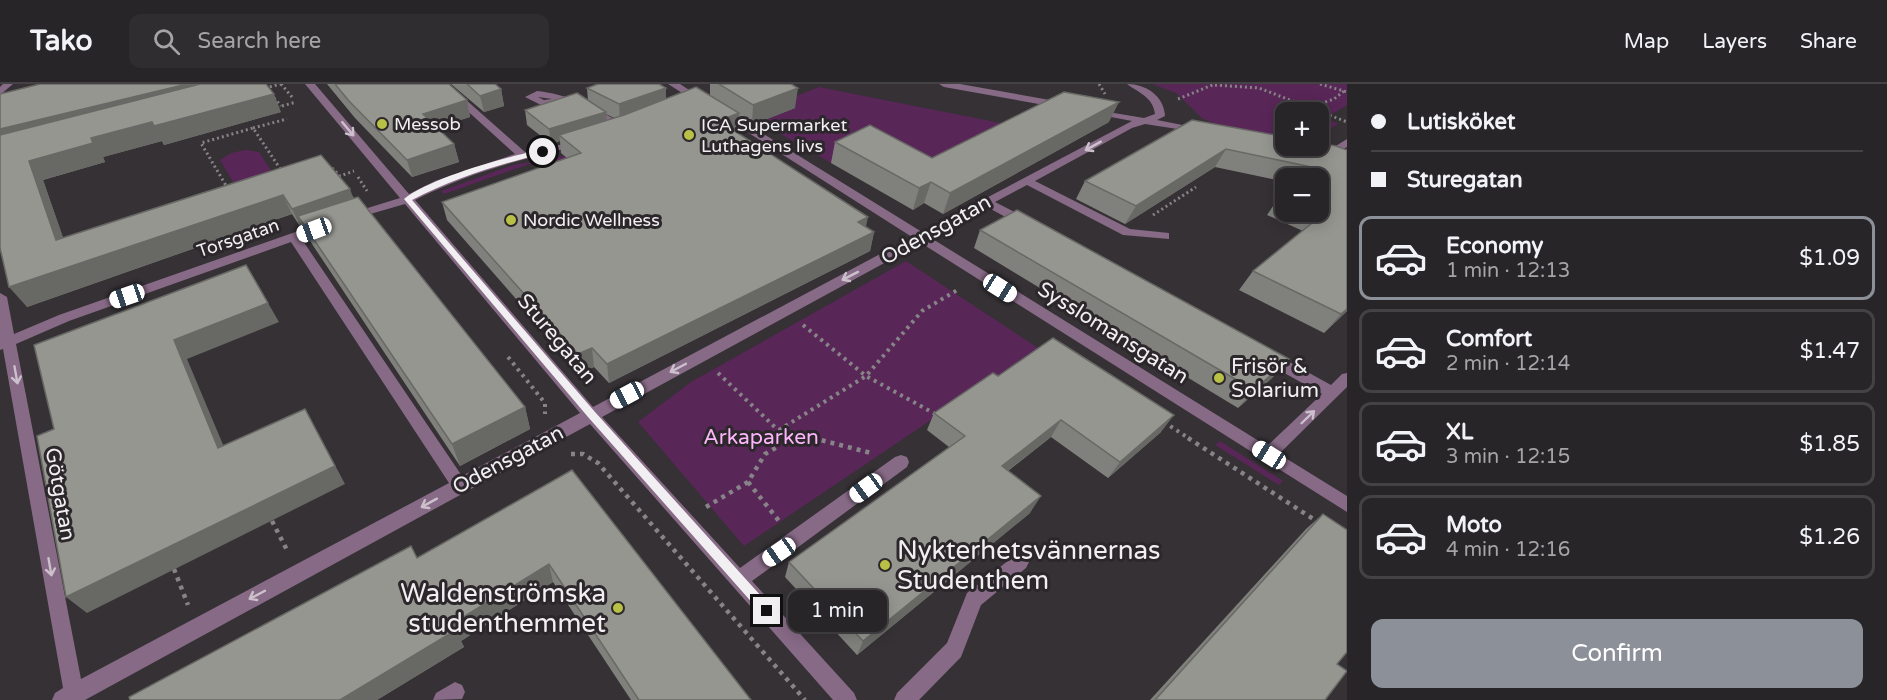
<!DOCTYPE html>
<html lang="en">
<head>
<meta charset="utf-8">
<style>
	:root { --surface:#282528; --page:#302d30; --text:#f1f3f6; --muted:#a5a5a8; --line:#444245; --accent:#8c9099 }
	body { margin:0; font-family:"Varela Round",sans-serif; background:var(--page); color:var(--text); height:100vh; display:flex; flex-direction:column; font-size:22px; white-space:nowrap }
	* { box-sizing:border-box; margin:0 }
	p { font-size:20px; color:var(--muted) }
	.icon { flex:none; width:33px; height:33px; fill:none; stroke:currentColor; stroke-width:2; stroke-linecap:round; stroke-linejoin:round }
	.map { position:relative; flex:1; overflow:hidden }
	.details { display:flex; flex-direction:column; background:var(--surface); width:540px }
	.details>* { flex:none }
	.guide { display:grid; align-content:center; height:132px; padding:0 24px; background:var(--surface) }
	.buttons { position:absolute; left:1275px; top:18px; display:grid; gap:12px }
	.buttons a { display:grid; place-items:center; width:54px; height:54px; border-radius:12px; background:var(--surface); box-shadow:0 3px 15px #0003,0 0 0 2px var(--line); font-size:30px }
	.end { position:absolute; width:27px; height:27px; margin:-14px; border:8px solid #f1eff1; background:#111; box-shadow:0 0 0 3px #111 }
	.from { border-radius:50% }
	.bubble { position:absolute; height:42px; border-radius:12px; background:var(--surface); box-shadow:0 3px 15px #0003,0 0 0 2px var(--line); font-size:20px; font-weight:600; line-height:42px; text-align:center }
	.car { position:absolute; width:18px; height:36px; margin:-18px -9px; border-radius:8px; box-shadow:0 0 4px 2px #0007; background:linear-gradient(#fff 24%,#345 0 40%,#fff 0 76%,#345 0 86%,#fff 0) }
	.guide b { display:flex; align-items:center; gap:21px; height:57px; font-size:22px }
	.guide b+b { border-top:2px solid var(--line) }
	.guide i { width:15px; height:15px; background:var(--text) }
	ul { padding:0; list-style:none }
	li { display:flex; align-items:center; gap:18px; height:84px; margin:0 12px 9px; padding:0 12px; border:3px solid var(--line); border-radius:12px }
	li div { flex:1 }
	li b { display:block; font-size:22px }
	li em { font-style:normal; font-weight:600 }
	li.on { border-color:var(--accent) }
	li>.icon { width:54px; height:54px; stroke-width:1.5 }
	.button { display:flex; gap:12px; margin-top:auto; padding:12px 24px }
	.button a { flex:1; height:69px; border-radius:12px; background:var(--accent); color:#fff; font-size:24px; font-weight:600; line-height:69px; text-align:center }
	header { display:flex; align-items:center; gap:36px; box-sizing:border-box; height:84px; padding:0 30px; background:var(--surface); border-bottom:2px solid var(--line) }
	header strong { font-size:28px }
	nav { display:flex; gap:33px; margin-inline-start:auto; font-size:21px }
	.search { width:420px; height:54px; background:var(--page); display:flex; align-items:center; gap:15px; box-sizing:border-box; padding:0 21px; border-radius:12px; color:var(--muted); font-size:22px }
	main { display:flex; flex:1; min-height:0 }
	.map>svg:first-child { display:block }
	.green { fill:#592658 }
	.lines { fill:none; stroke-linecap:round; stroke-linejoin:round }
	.path-far2 { stroke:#878487; stroke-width:3; stroke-dasharray:2 3; stroke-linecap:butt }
	.path-far1 { stroke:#878487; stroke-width:4; stroke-dasharray:3 4.5; stroke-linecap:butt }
	.path { stroke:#878487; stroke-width:4.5; stroke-dasharray:4 5; stroke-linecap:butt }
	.minor { fill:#876a86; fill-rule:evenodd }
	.wall { fill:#80817c; fill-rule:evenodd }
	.shaded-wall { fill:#686965 }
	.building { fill:#959690; stroke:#686965; stroke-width:1.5 }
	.oneway { stroke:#ccc0cc }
	.route { fill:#f1eff1 }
	.poi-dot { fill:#b9c046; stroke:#2b272b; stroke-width:2 }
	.labels { text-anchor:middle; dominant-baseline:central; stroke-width:6; stroke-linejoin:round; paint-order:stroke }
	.far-poi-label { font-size:18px; fill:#f1eff1; stroke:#2b272b; text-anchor:start }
	.far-street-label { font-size:18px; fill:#f1eff1; stroke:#2b272b }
	.street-label { font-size:21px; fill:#f1eff1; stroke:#2b272b }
	.poi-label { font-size:21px; fill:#f1eff1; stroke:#2b272b; text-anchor:start }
	.park-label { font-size:21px; fill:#fcb4fa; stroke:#2b272b }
	.near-poi-label { font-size:26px; fill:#f1eff1; stroke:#2b272b; text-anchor:start }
</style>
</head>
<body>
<header>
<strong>Tako</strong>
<div class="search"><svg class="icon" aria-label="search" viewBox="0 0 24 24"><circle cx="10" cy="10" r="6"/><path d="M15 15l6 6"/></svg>Search here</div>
<nav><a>Map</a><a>Layers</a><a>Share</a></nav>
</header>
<main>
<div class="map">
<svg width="1347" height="616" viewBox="0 0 1347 616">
	<rect width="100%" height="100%" fill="#353135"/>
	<g class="green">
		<polygon points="1152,0 1347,0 1347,21 1326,34 1338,40 1319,52 1318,28 1286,28 1285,55 1216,40 1203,35 1176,9"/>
		<polygon points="819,3 1025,44 926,95 831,79 760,38 793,25 781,18"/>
		<polygon points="604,59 606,60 545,82 546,77 538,77 444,110 441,107 513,81 564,72"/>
		<polygon points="245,66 259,68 275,92 258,102 233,98 220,76 231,69"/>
		<polygon points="906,177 1038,264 744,462 638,338 691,298"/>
		<polygon points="1220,357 1283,397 1279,401 1215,361"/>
	</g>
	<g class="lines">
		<g class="path-far2">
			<polyline points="281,0 292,13"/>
			<polyline points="1099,0 1105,10"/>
			<polyline points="1320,0 1347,8"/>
			<polyline points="1215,1 1259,4 1347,38"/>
			<polyline points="265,4 281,0"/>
			<polyline points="274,14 281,22"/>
			<polyline points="1178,15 1215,0"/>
			<polyline points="282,22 296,18"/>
			<polyline points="1311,23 1334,15 1344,7"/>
			<polyline points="253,44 287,35"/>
			<polyline points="332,84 340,92 354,87"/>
			<polyline points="358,93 367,107"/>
			<polyline points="228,105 201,59 253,44 281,86"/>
			<polyline points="1153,131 1196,103"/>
		</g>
		<g class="path-far1">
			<polyline points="803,241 866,292 939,332"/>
			<polyline points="508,273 545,319 545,330"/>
			<polyline points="718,289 778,346 818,355"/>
			<polyline points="1164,338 1190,355"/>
			<polyline points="778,346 779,355"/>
			<polyline points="779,346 866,292 922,227 959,205"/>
		</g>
		<g class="path">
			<polyline points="813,354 871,369"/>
			<polyline points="1188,354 1318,438"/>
			<polyline points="571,370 583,370 598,379 805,616"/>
			<polyline points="748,398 779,437"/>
			<polyline points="706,423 748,398 765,370 779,362 778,354"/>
			<polyline points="272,437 288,468"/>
			<polyline points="174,485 188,521"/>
		</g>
		<g class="minor">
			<polygon points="3,0 13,0 0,11 0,3"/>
			<path d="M305,0h10l94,110 26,-13 80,-27 -64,-58v-4h6l68,60 59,-12v4c-58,14 -115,28 -169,56l178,207 319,-170 -193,-123v-4h6l197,122 210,-111 -42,-8v-4l54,9 11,-4c-2,-17 -16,-21 -28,-30 19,0 37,12 38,32l-8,4 46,9v4l-58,-9 -13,4 -97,53 95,48 39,4v6l-46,-4 -96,-50 -32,17 35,18v6h-8l-35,-19 -56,31 336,208 55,-52 -59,-33 -2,-4 2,-4h10l58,32 11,-11 5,-1v14l-68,67 68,42v16l-426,-269 -319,174 138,151 155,-111 6,-2 6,2 2,5 -2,5 -155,114 102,112 3,7h-24l-243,-276 -505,276h-33l3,-7 8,-5 -60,-339 -3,1v-57l7,4 7,37 45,-19 265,-93 4,1v6l-27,9 161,238 118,-63 -175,-209 -52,15h-8v-4l55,-17zM291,158l158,241 -368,196 -65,-335 53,-23z"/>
			<polygon points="668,0 680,0 706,17 698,19"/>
			<polygon points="939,0 960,0 1061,18 1066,21 1061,24 944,3"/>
			<path d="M537,7c25,2 70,19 88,37l-9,2 -51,-26 -22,2 -18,-9zM538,13l14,2 -8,1z"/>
			<polygon points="1347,55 1347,63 1328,73 1323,70"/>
			<polygon points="1020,470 1026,472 1029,478 1026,484 981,521 961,573 919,616 894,616 897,609 947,559 967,509 1014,472"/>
			<polygon points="455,598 462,601 465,608 462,615 433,616 436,609"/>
		</g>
	</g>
	<g class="wall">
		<polygon points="327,0 495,0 501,5 504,22 484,28 451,0 449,0 467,16 470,33 437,43 454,60 459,78 412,93 355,34"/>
		<path d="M710,0h81l4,24 -43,17 -13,-8 -1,13 -3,1 139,101 -4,19 -261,132 -15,-16 -13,6 -134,-153 -5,-18 125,-44 -6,-5 -1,-12 -9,3 -24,-19 -2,-15 63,-9 -1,-13h79v11l44,-4zM606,30l8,4 -8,2z"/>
		<polygon points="0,10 281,28 164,61 162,57 103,73 105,78 43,96 63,154 321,71 354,114 525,323 530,345 460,382 308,154 303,143 301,144 292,130 27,223"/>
		<polygon points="1192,36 1318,62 1347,227 1324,249 1239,206 1253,187 1303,147 1267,131 1280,112 1286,108 1286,128 1318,128 1318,94 1286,94 1286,98 1215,83 1125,140 1076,115 1085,97"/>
		<polygon points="1109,38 943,130 924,119 913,126 831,79 835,58 932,74"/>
		<polygon points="980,146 1289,275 1273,293 1238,324 974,164"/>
		<polygon points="998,292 1161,348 1108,394 1051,353 1008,387 1030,429 857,571 785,493 789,478 949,363 927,346 934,329"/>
		<polygon points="572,386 751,616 631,616 553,498 461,557 464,563 377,616 130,616 417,474"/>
		<polygon points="1323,430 1337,580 1325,616 1150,616 1306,445"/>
	</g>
	<g class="shaded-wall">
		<polygon points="187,0 249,0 0,59 0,45"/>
		<polygon points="666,4 666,21 620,38 619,20"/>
		<polygon points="798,4 795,24 752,41 753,21"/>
		<polygon points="501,5 504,22 484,28 480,12"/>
		<polygon points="274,10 281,28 164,61 162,57 103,73 105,78 43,96 71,176 56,156 29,77 91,54 152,38"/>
		<polygon points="467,16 470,33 427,47 423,30"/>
		<polygon points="1119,18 1109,38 943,130 950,109"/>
		<polygon points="606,28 607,42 559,51 560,57 551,60 549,45"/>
		<polygon points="739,29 738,46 718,54 719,37"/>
		<polygon points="454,60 459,78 412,93 407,76"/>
		<polygon points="1226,65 1215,83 1125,140 1136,122"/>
		<polygon points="931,98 924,119 913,126 919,104"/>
		<polygon points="350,105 357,124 298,132 303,143 301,144 292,125"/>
		<polygon points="283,111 292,130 27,223 9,203"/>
		<polygon points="868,133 864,152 858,138"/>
		<polygon points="874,148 870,167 609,299 607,280"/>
		<polygon points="268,219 279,238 187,275 232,382 218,364 174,256"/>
		<polygon points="1347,225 1347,227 1324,249 1341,230"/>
		<polygon points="592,264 594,283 581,289 578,270"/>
		<polygon points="1289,275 1273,293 1238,324 1254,306"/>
		<polygon points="525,323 530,345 460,382 452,360"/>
		<polygon points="305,325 345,400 87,529 66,513"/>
		<polygon points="1174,331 1161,348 1108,394 1120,378"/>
		<polygon points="1061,336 1051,353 993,398 1002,382"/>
		<polygon points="1041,412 1030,429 857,571 863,557"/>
		<polygon points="549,480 553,498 461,557 464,563 377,616 340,616 452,540"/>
	</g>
	<g class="building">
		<polygon points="40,0 187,0 0,45 0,10"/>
		<polygon points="200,0 266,0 274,10 154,42 152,38 91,54 93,59 29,77 56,156 321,71 350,105 292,125 283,111 9,203 0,164 0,51"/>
		<polygon points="335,0 449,0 467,16 423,30 454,60 407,76 349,17"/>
		<polygon points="467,0 495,0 501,5 480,12"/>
		<polygon points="598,0 659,0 666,4 619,20 587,4"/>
		<polygon points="719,0 791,0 798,4 753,21"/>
		<polygon points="696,3 739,29 719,37 868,133 858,138 874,148 607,280 592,264 578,270 442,118 581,69 559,51 624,31"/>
		<polygon points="1064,8 1119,18 950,109 931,98 919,104 835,58 870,41 932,74"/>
		<polygon points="577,9 606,28 549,45 525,26"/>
		<polygon points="1192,36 1286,53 1286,62 1318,62 1318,59 1336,62 1347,66 1347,225 1341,230 1253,187 1323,130 1316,128 1318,128 1318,94 1303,94 1316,84 1226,65 1136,122 1085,97"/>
		<polygon points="1286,108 1286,115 1280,112"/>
		<polygon points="358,113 525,323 452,360 298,132"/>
		<polygon points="1017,126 1289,275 1254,306 980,146"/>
		<polygon points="246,181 268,219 174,256 218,364 305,325 335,382 66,513 37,352 54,345 34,261"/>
		<polygon points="1053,254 1174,331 1120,378 1061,336 1002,382 1041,412 863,557 789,478 965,352 934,329 993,289 998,292"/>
		<polygon points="572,386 751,616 639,616 549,480 452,540 456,546 340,616 130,616 129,613 411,462 417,474"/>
		<polygon points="1323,430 1347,446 1347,568 1337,580 1347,587 1325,616 1155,616"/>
	</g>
	<defs><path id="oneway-shaft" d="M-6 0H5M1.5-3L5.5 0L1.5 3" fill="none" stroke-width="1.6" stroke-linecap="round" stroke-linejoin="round" transform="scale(1.5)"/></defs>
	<g class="oneway">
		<use href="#oneway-shaft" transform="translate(348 45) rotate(50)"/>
		<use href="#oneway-shaft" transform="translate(1093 62) rotate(151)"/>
		<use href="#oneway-shaft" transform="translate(850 192) rotate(153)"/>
		<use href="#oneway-shaft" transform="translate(678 284) rotate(152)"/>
		<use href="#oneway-shaft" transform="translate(16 291) rotate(80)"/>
		<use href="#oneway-shaft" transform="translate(1308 333) rotate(-44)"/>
		<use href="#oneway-shaft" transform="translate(429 419) rotate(151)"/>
		<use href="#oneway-shaft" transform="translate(50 483) rotate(80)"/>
		<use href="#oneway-shaft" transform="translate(257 511) rotate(152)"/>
	</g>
	<path class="route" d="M543,65l3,4c-46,11 -91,25 -134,47l183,212 176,195 2,4 -2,4h-8l-175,-198 -184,-218c28,-22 103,-42 139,-50z"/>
	<g class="poi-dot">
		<circle cx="382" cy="40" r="6"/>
		<circle cx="689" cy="51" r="6"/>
		<circle cx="511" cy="136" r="6"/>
		<circle cx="1219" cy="294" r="6"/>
		<circle cx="885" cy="481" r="6"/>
		<circle cx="618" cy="524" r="6"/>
	</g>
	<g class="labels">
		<g class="far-poi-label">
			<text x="394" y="40">Messob</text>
			<text x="701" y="41">ICA Supermarket<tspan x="701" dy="21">Luthagens livs</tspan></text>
			<text x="523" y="136">Nordic Wellness</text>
		</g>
		<g class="far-street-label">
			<text transform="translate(238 154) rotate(-19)">Torsgatan</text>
		</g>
		<g class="street-label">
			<text transform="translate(936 146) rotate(-29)">Odensgatan</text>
			<text transform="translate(1113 249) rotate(32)">Sysslomansgatan</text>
			<text transform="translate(557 255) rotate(50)">Sturegatan</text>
			<text transform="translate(508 376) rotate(-28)">Odensgatan</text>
			<text transform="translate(60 410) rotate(80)">Götgatan</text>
		</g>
		<g class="poi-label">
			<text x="1231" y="282">Frisör &amp;<tspan x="1231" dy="24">Solarium</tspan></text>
		</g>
		<g class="park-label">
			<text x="761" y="353">Arkaparken</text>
		</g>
		<g class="near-poi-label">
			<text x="897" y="466">Nykterhetsvännernas<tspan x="897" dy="30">Studenthem</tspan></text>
			<text x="606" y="509" text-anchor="end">Waldenströmska<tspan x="606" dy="30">studenthemmet</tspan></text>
		</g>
	</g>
</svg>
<div class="buttons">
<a>+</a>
<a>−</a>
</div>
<i class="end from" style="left:543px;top:68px"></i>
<i class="end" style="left:767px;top:527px"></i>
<div class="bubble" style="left:788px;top:506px;width:99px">1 min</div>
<i class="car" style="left:314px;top:146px;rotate:250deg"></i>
<i class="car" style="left:1000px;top:204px;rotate:122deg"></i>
<i class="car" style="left:127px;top:212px;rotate:251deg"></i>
<i class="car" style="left:627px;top:311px;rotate:242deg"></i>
<i class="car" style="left:1269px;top:371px;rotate:302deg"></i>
<i class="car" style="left:866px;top:404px;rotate:234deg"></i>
<i class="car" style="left:779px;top:468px;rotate:235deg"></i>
</div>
<section class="details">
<div class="guide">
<b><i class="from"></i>Lutisköket</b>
<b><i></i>Sturegatan</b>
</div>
<ul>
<li class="on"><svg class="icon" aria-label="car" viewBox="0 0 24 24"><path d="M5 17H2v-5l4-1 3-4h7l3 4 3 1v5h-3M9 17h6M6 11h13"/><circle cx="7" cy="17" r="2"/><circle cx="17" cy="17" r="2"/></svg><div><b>Economy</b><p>1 min · 12:13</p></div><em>$1.09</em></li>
<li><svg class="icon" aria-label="car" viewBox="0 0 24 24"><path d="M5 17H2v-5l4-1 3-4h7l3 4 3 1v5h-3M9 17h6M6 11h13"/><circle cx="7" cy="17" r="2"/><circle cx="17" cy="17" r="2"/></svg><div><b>Comfort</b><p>2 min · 12:14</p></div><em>$1.47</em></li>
<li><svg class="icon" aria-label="car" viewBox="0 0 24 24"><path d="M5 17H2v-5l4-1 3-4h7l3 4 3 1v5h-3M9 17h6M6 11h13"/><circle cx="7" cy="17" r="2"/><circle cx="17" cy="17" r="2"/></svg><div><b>XL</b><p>3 min · 12:15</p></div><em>$1.85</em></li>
<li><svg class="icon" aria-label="car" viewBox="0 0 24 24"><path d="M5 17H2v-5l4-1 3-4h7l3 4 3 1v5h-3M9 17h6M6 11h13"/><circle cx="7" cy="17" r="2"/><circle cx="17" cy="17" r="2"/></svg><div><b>Moto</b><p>4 min · 12:16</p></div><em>$1.26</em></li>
</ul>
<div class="button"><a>Confirm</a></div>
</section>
</main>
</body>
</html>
